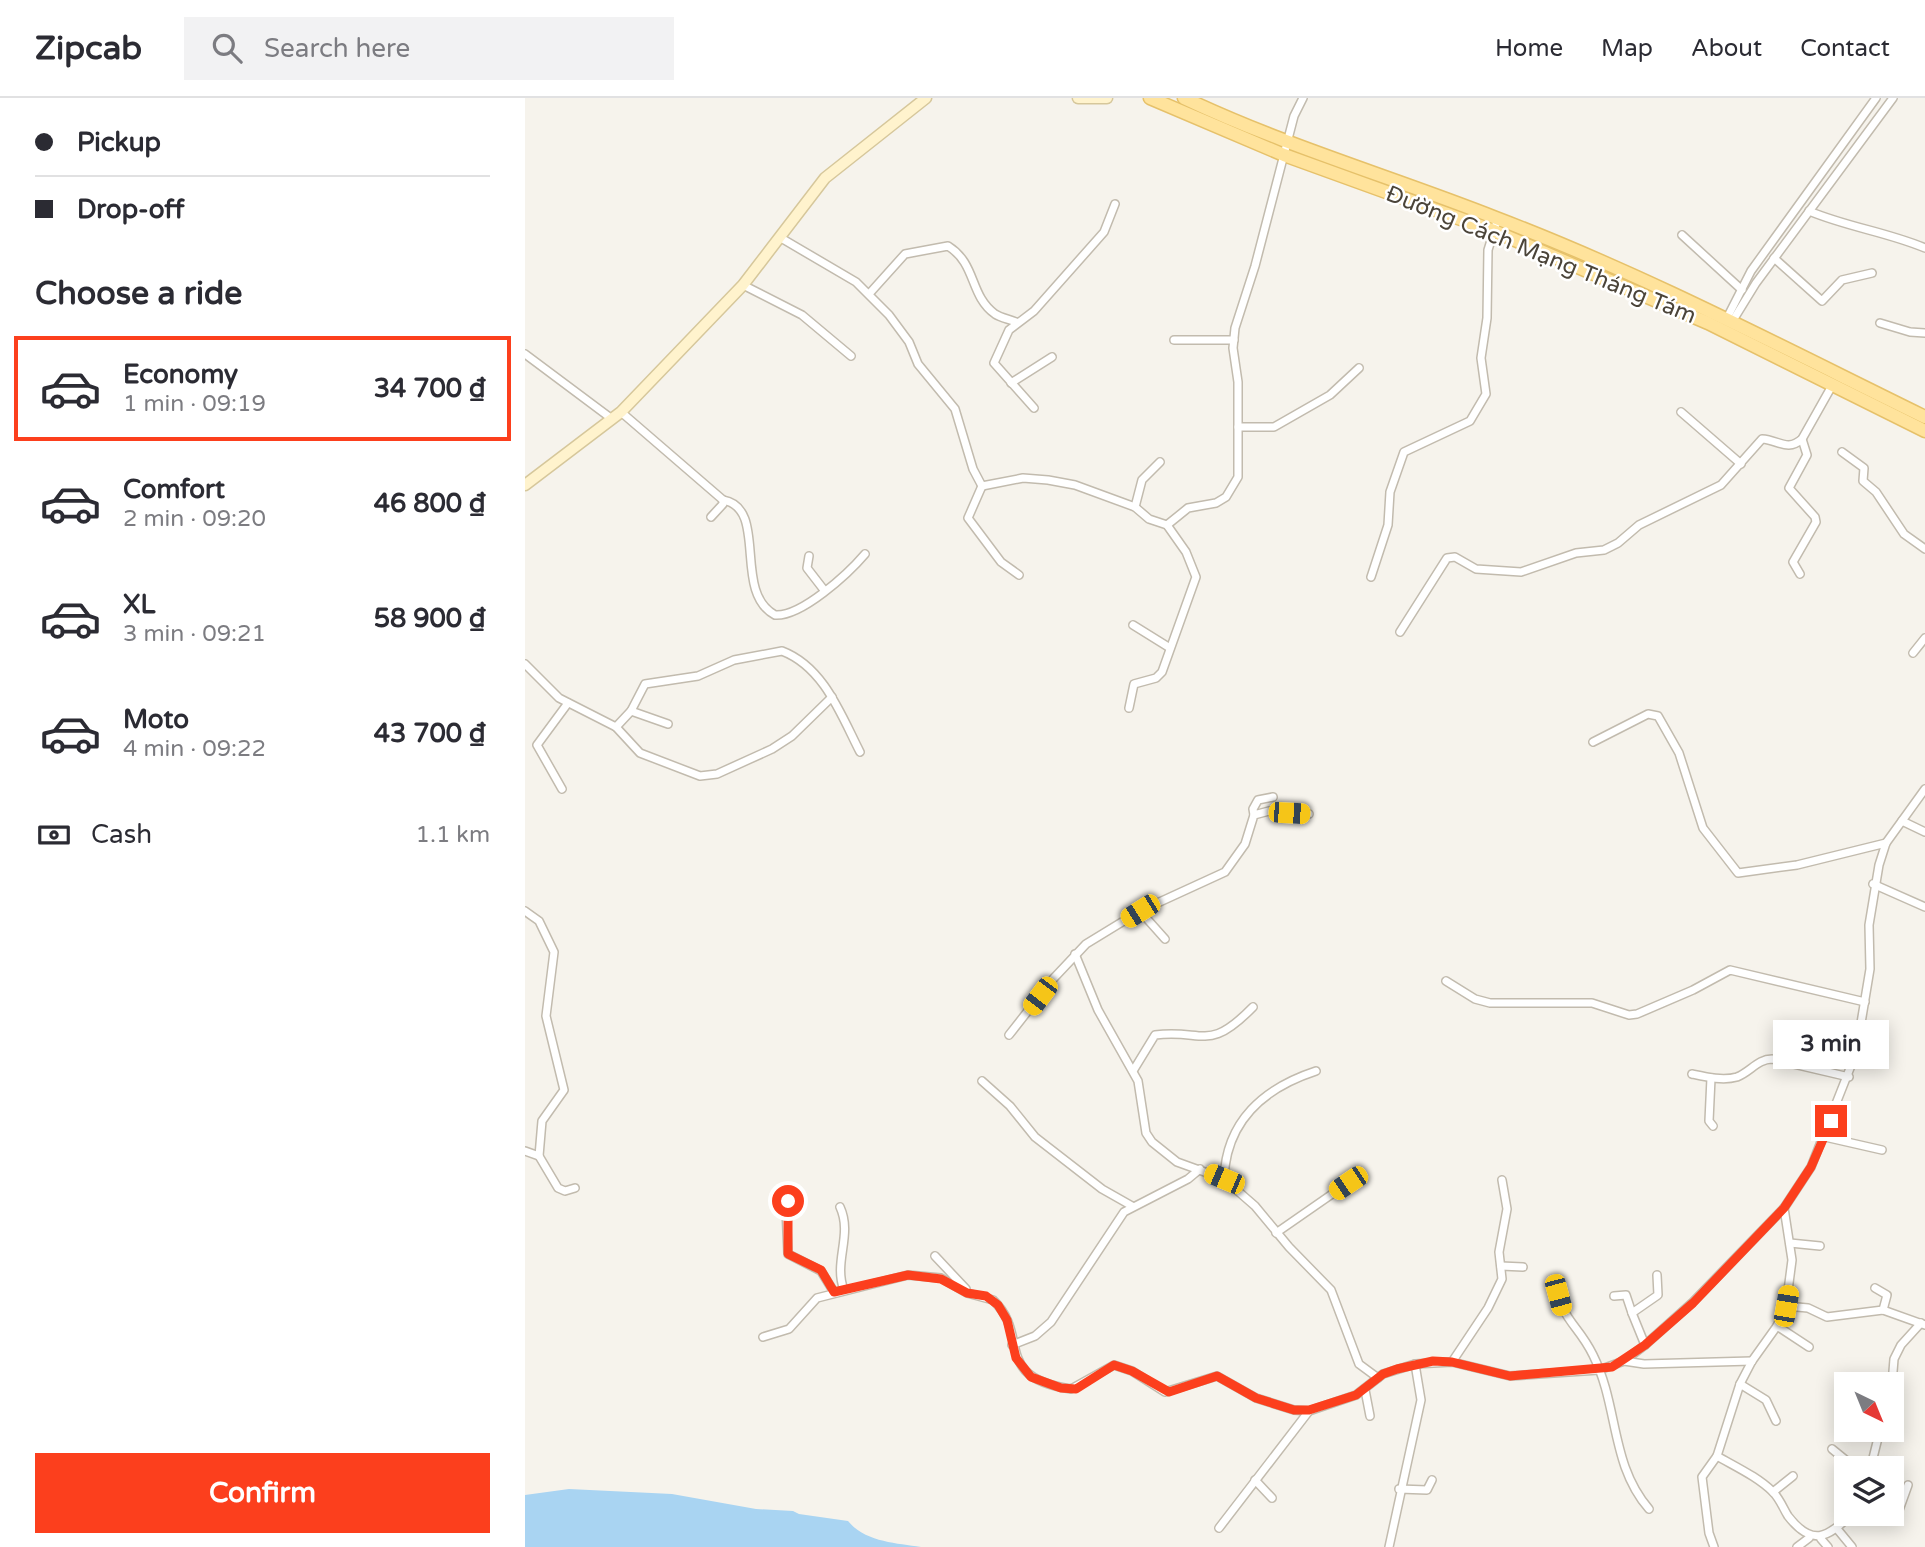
<!DOCTYPE html>
<html lang="en">
<head>
<meta charset="utf-8">
<style>
	:root { --surface:#fff; --page:#f2f2f3; --text:#2b2b33; --muted:#7c7c81; --line:#e1e1e2; --accent:#fc3f1d }
	body { margin:0; font-family:"Varela Round",sans-serif; background:var(--page); color:var(--text); height:100vh; display:flex; flex-direction:column; font-size:26px; white-space:nowrap }
	* { box-sizing:border-box; margin:0 }
	p { font-size:23px; color:var(--muted) }
	.icon { flex:none; width:38px; height:38px; fill:none; stroke:currentColor; stroke-width:2; stroke-linecap:round; stroke-linejoin:round }
	.map { position:relative; flex:1; overflow:hidden }
	.sheet { display:flex; flex-direction:column; background:var(--surface); width:525px }
	.sheet>* { flex:none }
	.top-card { display:grid; align-content:center; height:154px; padding:0 35px; background:var(--surface) }
	.needle { width:46px; rotate:137deg }
	.tools { position:absolute; left:1309px; top:1274px; display:grid; gap:14px }
	.tools a { display:grid; place-items:center; width:70px; height:70px; border-radius:0px; background:var(--surface); box-shadow:0 4px 18px #0003; font-size:35px }
	.end { position:absolute; width:32px; height:32px; margin:-16px; border:9px solid #fc3f1d; background:#fff; box-shadow:0 0 0 4px #fff }
	.from { border-radius:50% }
	.bubble { position:absolute; height:49px; border-radius:0px; background:var(--surface); box-shadow:0 4px 18px #0003; font-size:23px; font-weight:700; line-height:49px; text-align:center }
	.car { position:absolute; width:21px; height:42px; margin:-21px -10px; border-radius:9px; box-shadow:0 0 5px 2px #0007; background:linear-gradient(#f5c518 24%,#345 0 40%,#f5c518 0 76%,#345 0 86%,#f5c518 0) }
	.top-card b { display:flex; align-items:center; gap:24px; height:66px; font-size:26px }
	.top-card b+b { border-top:2px solid var(--line) }
	.top-card i { width:18px; height:18px; background:var(--text) }
	ul { padding:0; list-style:none }
	li { display:flex; align-items:center; gap:21px; height:105px; margin:0 14px 10px; padding:0 21px; border:4px solid transparent; border-radius:0px }
	li div { flex:1 }
	li b { display:block; font-size:26px }
	li em { font-style:normal; font-weight:700 }
	li.on { border-color:var(--accent) }
	li>.icon { width:63px; height:63px; stroke-width:1.5 }
	h2 { padding:0 35px; font-size:32px; line-height:84px }
	.pay { display:flex; align-items:center; gap:18px; height:77px; padding:0 35px; font-size:26px }
	.pay p { margin-inline-start:auto }
	.cta { display:flex; gap:14px; margin-top:auto; padding:14px 35px }
	.cta a { flex:1; height:80px; border-radius:0px; background:var(--accent); color:#fff; font-size:28px; font-weight:700; line-height:80px; text-align:center }
	header { display:flex; align-items:center; gap:42px; box-sizing:border-box; height:98px; padding:0 35px; background:var(--surface); border-bottom:2px solid var(--line) }
	header strong { font-size:33px }
	nav { display:flex; gap:38px; margin-inline-start:auto; font-size:24px }
	.search { width:490px; height:63px; background:var(--page); display:flex; align-items:center; gap:18px; box-sizing:border-box; padding:0 24px; border-radius:0px; color:var(--muted); font-size:26px }
	main { display:flex; flex:1; min-height:0 }
	.map>svg:first-child { display:block }
	.water { fill:#a9d4f2 }
	.lines { fill:none; stroke-linecap:round; stroke-linejoin:round }
	.minor-casing { stroke:#c2bbae; stroke-width:10 }
	.secondary-casing { stroke:#d6c79b; stroke-width:13 }
	.primary-casing { stroke:#e6c16a; stroke-width:15 }
	.minor { stroke:#fff; stroke-width:7 }
	.secondary { stroke:#fff3cd; stroke-width:10 }
	.primary { stroke:#ffe39c; stroke-width:12 }
	.route { stroke:#fc3f1d; stroke-width:9 }
	.labels { text-anchor:middle; dominant-baseline:central; stroke-width:5; stroke-linejoin:round; paint-order:stroke }
	.street-label { font-size:23px; fill:#4b4439; stroke:#fff }
</style>
</head>
<body>
<header>
<strong>Zipcab</strong>
<div class="search"><svg class="icon" aria-label="search" viewBox="0 0 24 24"><circle cx="10" cy="10" r="6"/><path d="M15 15l6 6"/></svg>Search here</div>
<nav><a>Home</a><a>Map</a><a>About</a><a>Contact</a></nav>
</header>
<main>
<section class="sheet">
<div class="top-card">
<b><i class="from"></i>Pickup</b>
<b><i></i>Drop-off</b>
</div>
<h2>Choose a ride</h2>
<ul>
<li class="on"><svg class="icon" aria-label="car" viewBox="0 0 24 24"><path d="M5 17H2v-5l4-1 3-4h7l3 4 3 1v5h-3M9 17h6M6 11h13"/><circle cx="7" cy="17" r="2"/><circle cx="17" cy="17" r="2"/></svg><div><b>Economy</b><p>1 min · 09:19</p></div><em>34 700 ₫</em></li>
<li><svg class="icon" aria-label="car" viewBox="0 0 24 24"><path d="M5 17H2v-5l4-1 3-4h7l3 4 3 1v5h-3M9 17h6M6 11h13"/><circle cx="7" cy="17" r="2"/><circle cx="17" cy="17" r="2"/></svg><div><b>Comfort</b><p>2 min · 09:20</p></div><em>46 800 ₫</em></li>
<li><svg class="icon" aria-label="car" viewBox="0 0 24 24"><path d="M5 17H2v-5l4-1 3-4h7l3 4 3 1v5h-3M9 17h6M6 11h13"/><circle cx="7" cy="17" r="2"/><circle cx="17" cy="17" r="2"/></svg><div><b>XL</b><p>3 min · 09:21</p></div><em>58 900 ₫</em></li>
<li><svg class="icon" aria-label="car" viewBox="0 0 24 24"><path d="M5 17H2v-5l4-1 3-4h7l3 4 3 1v5h-3M9 17h6M6 11h13"/><circle cx="7" cy="17" r="2"/><circle cx="17" cy="17" r="2"/></svg><div><b>Moto</b><p>4 min · 09:22</p></div><em>43 700 ₫</em></li>
</ul>
<div class="pay"><svg class="icon" aria-label="cash" viewBox="0 0 24 24"><path d="M3 7h18v10H3z"/><circle cx="12" cy="12" r="2"/></svg>Cash<p>1.1 km</p></div>
<div class="cta"><a>Confirm</a></div>
</section>
<div class="map">
<svg width="1400" height="1449" viewBox="0 0 1400 1449">
	<rect width="100%" height="100%" fill="#f6f3ec"/>
	<path class="water" d="M44,1391l103,5 84,15 37,2 6,3 49,7c17,21 48,22 73,26h-396v-52z"/>
	<g class="lines">
		<defs>
			<g id="minor">
				<path d="M1284,113c38,16 78,21 116,37"/>
				<polyline points="1157,137 1217,192"/>
				<polyline points="256,140 331,184 364,217 384,244 393,266 430,311 448,371 457,388"/>
				<polyline points="1249,160 1297,203 1317,182 1347,175"/>
				<polyline points="218,187 277,217 326,258"/>
				<path d="M344,196l36,-40 43,-8c29,18 21,49 47,68 6,4 14,5 21,8"/>
				<polyline points="1201,222 1226,173 1351,0"/>
				<polyline points="1207,224 1231,185 1368,0"/>
				<polyline points="1355,225 1385,234 1400,235"/>
				<polyline points="649,242 709,242"/>
				<polyline points="0,256 87,321"/>
				<polyline points="486,285 527,259"/>
				<polyline points="509,310 469,265 484,232 509,213 579,134 590,106"/>
				<polyline points="96,314 198,402 198,406 186,419"/>
				<polyline points="1156,314 1216,366"/>
				<polyline points="713,329 749,329 805,297 834,270"/>
				<polyline points="1317,354 1339,370 1338,383 1351,394 1379,436 1400,451"/>
				<polyline points="457,388 498,380 523,382 550,387 610,409 624,421 642,427 661,454 671,479 637,574 631,580 609,586 604,610"/>
				<polyline points="457,388 443,420 476,464 494,477"/>
				<path d="M198,402c46,8 9,92 52,115 26,2 73,-41 90,-61"/>
				<polyline points="610,409 617,382 635,364"/>
				<polyline points="642,427 663,410 691,405 701,399 713,379 713,284 708,250 710,230 730,168 769,18 778,0"/>
				<polyline points="284,458 282,470 299,492"/>
				<polyline points="1275,476 1268,464 1291,424 1290,419 1264,390 1282,357 1277,341"/>
				<polyline points="846,479 863,427 865,394 879,354 945,323 961,296 956,260 962,220 963,152 973,120"/>
				<polyline points="608,527 645,550"/>
				<path d="M875,534l47,-74 8,-1 21,12 45,3 55,-19 28,-3 14,-7 21,-18 82,-40 41,-46c17,1 25,13 40,0l31,-55"/>
				<polyline points="1388,555 1400,540"/>
				<polyline points="0,566 34,600 91,629 115,655 175,678 192,676 247,651 267,638 307,599"/>
				<polyline points="106,613 143,626"/>
				<path d="M91,629l15,-16 14,-27 53,-8 36,-16 48,-9c42,16 59,64 78,101"/>
				<polyline points="1068,644 1123,616 1133,618 1154,655 1178,730 1213,775 1272,767 1361,745"/>
				<polyline points="37,691 12,647 43,605"/>
				<polyline points="729,717 728,711 733,702 748,699"/>
				<polyline points="1377,723 1400,734"/>
				<polyline points="1348,786 1400,809"/>
				<polyline points="0,813 14,823 29,854 21,918 39,992 17,1023 14,1058 33,1090 40,1093 50,1090"/>
				<polyline points="615,813 640,841"/>
				<polyline points="550,856 573,912 613,983 621,1035 627,1044 652,1064 699,1081 730,1108 764,1149 806,1192 834,1266 853,1280"/>
				<polyline points="921,883 950,901 965,905 1067,905 1104,917 1112,916 1168,892 1205,872 1340,904"/>
				<polyline points="484,937 528,881 561,846 615,813 700,774 720,746 729,717 744,713 784,716"/>
				<path d="M608,973l22,-36c50,-6 53,18 98,-28"/>
				<path d="M1167,976c14,3 31,7 45,3 13,-5 21,-18 35,-18l77,18"/>
				<polyline points="1186,980 1184,1023 1188,1028"/>
				<polyline points="457,983 485,1008 510,1039 577,1091 607,1108"/>
				<polyline points="1300,1039 1357,1052"/>
				<polyline points="0,1053 14,1058"/>
				<path d="M699,1081c2,-58 40,-91 92,-108"/>
				<polyline points="266,1095 261,1111 263,1156 296,1173 309,1194"/>
				<path d="M315,1109c13,28 -7,55 4,83"/>
				<polyline points="751,1135 823,1085"/>
				<polyline points="1265,1145 1295,1148"/>
				<polyline points="410,1158 441,1191"/>
				<polyline points="976,1168 998,1169"/>
				<path d="M1031,1181c4,42 21,43 37,76 26,52 17,109 56,154"/>
				<polyline points="1350,1190 1362,1197 1358,1212"/>
				<polyline points="1089,1198 1101,1197 1107,1215"/>
				<polyline points="1261,1208 1283,1210 1302,1219 1358,1212 1400,1227"/>
				<polyline points="1252,1228 1284,1249"/>
				<path d="M238,1239l26,-8 28,-31 91,-23 33,3 26,15 26,7c38,36 -2,77 78,89l43,-24 18,6 33,21 52,-16 39,22 38,12 15,1 47,-16 27,-21 32,-10 37,-2 58,14 89,-6 25,-9 21,-16 48,-43 91,-94 27,-41 45,-114 14,-84 -1,-44 10,-60 7,-22 39,-54"/>
				<polyline points="487,1247 510,1238 526,1224 599,1114 663,1081 675,1071"/>
				<polyline points="1120,1247 1107,1215 1133,1197 1132,1177"/>
				<polyline points="1099,1263 1119,1266 1227,1263"/>
				<polyline points="927,1264 963,1210 977,1181 974,1154 982,1111 977,1082"/>
				<polyline points="1215,1286 1241,1302 1251,1323"/>
				<polyline points="1367,1286 1369,1261 1376,1247 1396,1225"/>
				<polyline points="840,1292 845,1318"/>
				<polyline points="1307,1351 1323,1364 1346,1367"/>
				<path d="M1192,1358c19,11 41,21 56,36 7,7 10,16 15,24 24,31 39,22 64,-2"/>
				<polyline points="1346,1368 1355,1332"/>
				<polyline points="730,1382 747,1400"/>
				<polyline points="874,1391 902,1392 907,1382"/>
				<polyline points="1248,1394 1268,1378"/>
				<polyline points="1367,1413 1374,1412 1383,1387"/>
				<polyline points="694,1430 784,1313"/>
				<polyline points="1313,1432 1327,1449"/>
				<polyline points="1296,1441 1303,1449"/>
				<polyline points="864,1449 896,1302 890,1266"/>
				<polyline points="1189,1449 1184,1435 1177,1379 1192,1358 1215,1286 1227,1263 1252,1228 1261,1208 1267,1162 1259,1110"/>
				<polyline points="1272,1449 1284,1440"/>
			</g>
			<g id="secondary">
				<polyline points="553,0 582,0"/>
				<polyline points="0,387 96,314 218,187 300,80 401,0"/>
			</g>
			<g id="primary">
				<polyline points="625,0 759,57 969,133 1183,225 1400,333"/>
				<path d="M659,0c101,48 208,79 312,120 147,56 288,130 429,199"/>
			</g>
		</defs>
		<use href="#minor" class="minor-casing"/>
		<use href="#secondary" class="secondary-casing"/>
		<use href="#primary" class="primary-casing"/>
		<use href="#minor" class="minor"/>
		<use href="#secondary" class="secondary"/>
		<use href="#primary" class="primary"/>
	</g>
	<g class="lines">
		<polyline class="route" points="263,1103 263,1156 296,1172 309,1194 383,1177 416,1181 442,1195 461,1198 473,1207 482,1222 491,1260 506,1279 536,1290 551,1291 589,1267 607,1273 644,1294 692,1278 731,1300 769,1312 784,1312 831,1297 858,1276 872,1271 908,1263 927,1264 985,1278 1087,1269 1120,1247 1168,1205 1259,1110 1286,1069 1306,1023"/>
	</g>
	<g class="labels">
		<g class="street-label">
			<text transform="translate(1016 157) rotate(22)">Đường Cách Mạng Tháng Tám</text>
		</g>
	</g>
</svg>
<div class="tools">
<a><svg class="needle" viewBox="-14 -14 28 28"><path d="M0-13l5 13h-10z" fill="#e53935"/><path d="M0 13l5-13h-10z" fill="#7c7c81"/></svg></a>
<a><svg class="icon" aria-label="layers" viewBox="0 0 24 24"><path d="M12 4l9 5-9 5-9-5zM3 14l9 5 9-5"/></svg></a>
</div>
<i class="end from" style="left:263px;top:1103px"></i>
<i class="end" style="left:1306px;top:1023px"></i>
<div class="bubble" style="left:1248px;top:922px;width:116px">3 min</div>
<i class="car" style="left:764px;top:715px;rotate:93deg"></i>
<i class="car" style="left:615px;top:813px;rotate:238deg"></i>
<i class="car" style="left:515px;top:898px;rotate:217deg"></i>
<i class="car" style="left:699px;top:1081px;rotate:293deg"></i>
<i class="car" style="left:823px;top:1085px;rotate:236deg"></i>
<i class="car" style="left:1033px;top:1197px;rotate:165deg"></i>
<i class="car" style="left:1261px;top:1208px;rotate:10deg"></i>
</div>
</main>
</body>
</html>
